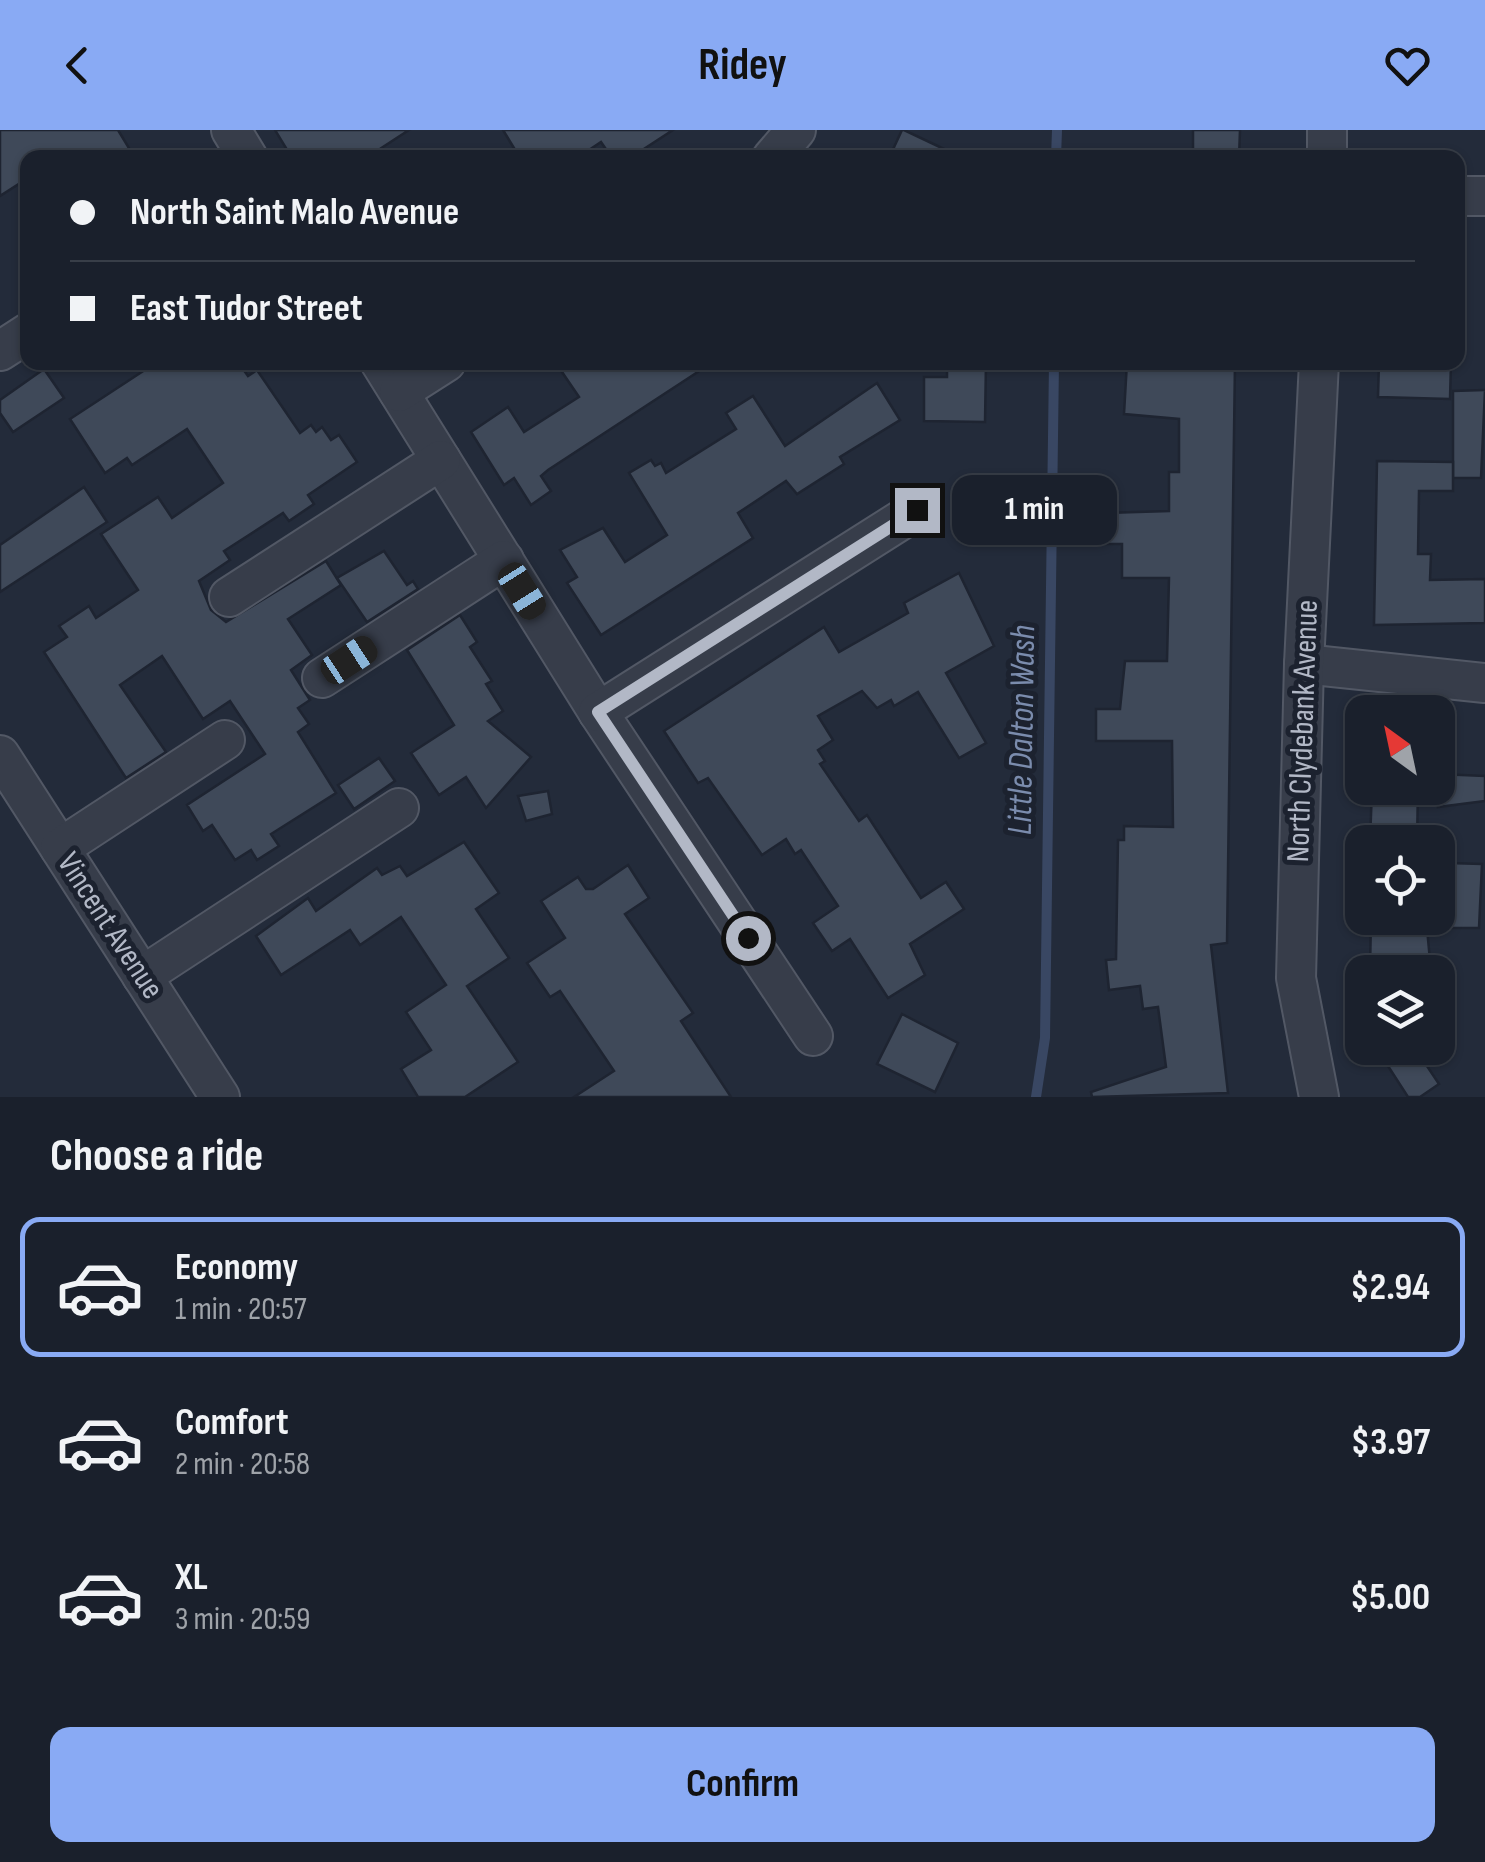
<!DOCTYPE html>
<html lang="en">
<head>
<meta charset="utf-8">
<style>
	:root { --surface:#1a202c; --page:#232834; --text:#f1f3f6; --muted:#9fa3a9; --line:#383e48; --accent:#89aaf4 }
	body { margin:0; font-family:"Sofia Sans Condensed",sans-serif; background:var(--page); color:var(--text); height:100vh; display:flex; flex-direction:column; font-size:38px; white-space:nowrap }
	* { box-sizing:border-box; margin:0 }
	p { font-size:32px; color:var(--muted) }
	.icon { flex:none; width:55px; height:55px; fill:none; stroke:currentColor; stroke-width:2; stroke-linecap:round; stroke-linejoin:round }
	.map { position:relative; height:967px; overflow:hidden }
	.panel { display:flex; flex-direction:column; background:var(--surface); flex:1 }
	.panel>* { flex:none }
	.top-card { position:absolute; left:20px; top:20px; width:1445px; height:220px; border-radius:20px; box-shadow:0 2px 8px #0004,0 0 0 2px var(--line); display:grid; align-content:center; height:220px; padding:0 50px; background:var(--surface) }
	.needle { width:65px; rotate:327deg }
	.controls { position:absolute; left:1345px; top:565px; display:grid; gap:20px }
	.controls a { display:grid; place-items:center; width:110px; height:110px; border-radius:20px; background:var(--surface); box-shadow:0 2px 8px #0004,0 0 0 2px var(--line); font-size:50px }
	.end { position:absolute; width:45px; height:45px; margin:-22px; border:12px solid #b2b8c6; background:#111; box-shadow:0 0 0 5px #111 }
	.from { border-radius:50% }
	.bubble { position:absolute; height:70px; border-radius:20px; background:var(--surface); box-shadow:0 2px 8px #0004,0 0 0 2px var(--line); font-size:32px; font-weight:700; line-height:70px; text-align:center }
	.car { position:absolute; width:30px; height:60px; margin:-30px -15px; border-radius:12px; box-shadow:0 0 8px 2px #0007; background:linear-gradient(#222 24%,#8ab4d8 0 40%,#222 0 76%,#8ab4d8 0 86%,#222 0) }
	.top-card b { display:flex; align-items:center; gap:35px; height:95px; font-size:38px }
	.top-card b+b { border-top:2px solid var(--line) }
	.top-card i { width:25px; height:25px; background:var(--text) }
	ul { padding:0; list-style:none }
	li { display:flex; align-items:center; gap:30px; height:140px; margin:0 20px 15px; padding:0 30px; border:5px solid transparent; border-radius:20px }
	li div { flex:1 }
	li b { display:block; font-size:38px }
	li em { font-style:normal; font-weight:700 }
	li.selected { border-color:var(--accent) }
	li>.icon { width:90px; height:90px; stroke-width:1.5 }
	h2 { padding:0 50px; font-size:45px; line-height:120px }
	.action { display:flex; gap:20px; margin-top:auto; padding:20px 50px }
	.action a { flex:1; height:115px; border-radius:20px; background:var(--accent); color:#111; font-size:40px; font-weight:700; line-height:115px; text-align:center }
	header { display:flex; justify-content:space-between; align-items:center; height:130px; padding:0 50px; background:var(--accent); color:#111; font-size:45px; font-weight:700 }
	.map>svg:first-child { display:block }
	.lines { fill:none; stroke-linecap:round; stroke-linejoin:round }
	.stream { stroke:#394763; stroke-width:10 }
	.building { fill:#3f4959; stroke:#1e2431; stroke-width:2.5 }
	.minor-casing { stroke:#525865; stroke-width:42 }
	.minor { stroke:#373d4a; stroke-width:38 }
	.route { stroke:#b2b8c6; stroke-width:12 }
	.labels { text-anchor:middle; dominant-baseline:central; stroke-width:10; stroke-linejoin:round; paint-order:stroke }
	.street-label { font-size:32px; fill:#b2b8c6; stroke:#1c222f }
	.water-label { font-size:35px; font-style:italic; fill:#7b8cad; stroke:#1c222f }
</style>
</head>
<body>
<header><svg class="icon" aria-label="back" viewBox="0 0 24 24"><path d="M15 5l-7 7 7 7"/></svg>Ridey<svg class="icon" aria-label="heart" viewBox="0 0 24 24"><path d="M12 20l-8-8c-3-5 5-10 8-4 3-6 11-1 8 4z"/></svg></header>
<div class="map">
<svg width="1485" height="967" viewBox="0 0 1485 967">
	<rect width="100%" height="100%" fill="#232b3a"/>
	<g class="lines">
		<g class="stream">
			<polyline points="1056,28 1057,0"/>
			<polyline points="1036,967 1045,908 1054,232"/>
		</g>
	</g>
	<g class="building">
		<polygon points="0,0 118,0 135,28 28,28 28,48 0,66"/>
		<polygon points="275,0 409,0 366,28 292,28"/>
		<polygon points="503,0 673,0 630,28 612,28 601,12 577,28 520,28"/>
		<polygon points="902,0 904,0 963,28 889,28"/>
		<polygon points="1193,0 1240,0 1239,28 1193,28"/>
		<polygon points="157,232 238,232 248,246 257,240 300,303 311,295 316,302 322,297 331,310 339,305 357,332 308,365 314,374 289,391 283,383 224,421 230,430 199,451 211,480 226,492 326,431 341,455 288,489 312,525 291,540 310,570 298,578 309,594 298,602 336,663 271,704 279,716 257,730 251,720 235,730 212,695 203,701 187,675 265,624 230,571 203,589 162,526 120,555 166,622 126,648 44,522 67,507 59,496 89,476 96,488 138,460 101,404 158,367 172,388 223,353 187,299 132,335 127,328 105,343 70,289"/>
		<polygon points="577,232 713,232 548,340 541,346 551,361 531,375 514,348 504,355 471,302 508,277 524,302 579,267 562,242"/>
		<polygon points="947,232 986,232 985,292 924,291 924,247 947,247"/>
		<polygon points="1127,232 1235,232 1227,813 1211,815 1228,963 1092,967 1091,962 1166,937 1158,877 1143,879 1140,856 1109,860 1106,830 1116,829 1118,710 1124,710 1124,696 1173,697 1172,611 1096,611 1096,579 1120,579 1125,531 1167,531 1169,448 1122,448 1122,414 1104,414 1105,383 1169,381 1169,342 1179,342 1179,289 1124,284"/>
		<polygon points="1379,232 1451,232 1450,269 1378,267"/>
		<polygon points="44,239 64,268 13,302 0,283 0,270"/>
		<polygon points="877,253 900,290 840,327 844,334 797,364 786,351 738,383 753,408 601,505 567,453 577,447 560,420 603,398 625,432 667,405 629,343 651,330 655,336 661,333 666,343 736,299 726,283 753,266 785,316"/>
		<polygon points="1485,260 1481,348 1453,348 1453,261"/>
		<polygon points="1377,331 1453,332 1453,361 1419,361 1418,424 1431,424 1430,450 1485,449 1485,493 1374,495"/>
		<polygon points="84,357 107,392 0,462 0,415"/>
		<polygon points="384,421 407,455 413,451 418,459 367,492 337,448"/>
		<polygon points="959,443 994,516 946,543 986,613 959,628 918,562 894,576 891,570 877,578 862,561 818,586 833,610 818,620 825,631 820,634 859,691 867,685 921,768 946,752 964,779 910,814 925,845 888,868 850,809 832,821 813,793 838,776 801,720 795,724 786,709 762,725 708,648 698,653 664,601 824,497 839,522 908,483 904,473"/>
		<polygon points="460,485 477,512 470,517 492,551 486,554 503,581 488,591 531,627 486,678 466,647 439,665 411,623 454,595 407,520"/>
		<polygon points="379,628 395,651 354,679 338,655"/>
		<polygon points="1438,644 1485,646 1485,671 1438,677"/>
		<polygon points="1372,658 1418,658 1417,712 1370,712"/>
		<polygon points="548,661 552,684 526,691 518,666"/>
		<polygon points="464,712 499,763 476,779 509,828 467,856 518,932 465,967 418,967 401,939 431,920 406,882 446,855 401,787 360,815 350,800 281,845 256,806 308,768 316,781 377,738 382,745 400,736 407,746"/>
		<polygon points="1448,733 1482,734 1479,798 1449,798"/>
		<polygon points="628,735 649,768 625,784 693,883 681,891 731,967 574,967 614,941 560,861 550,867 527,833 565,808 541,771 578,747 586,759 593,759"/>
		<polygon points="1371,788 1426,788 1431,841 1370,840"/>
		<polygon points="902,884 958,913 935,962 877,934"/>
		<polygon points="1386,918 1415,918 1439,954 1420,967 1408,967 1388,936"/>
	</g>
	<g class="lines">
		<defs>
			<g id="minor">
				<polyline points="231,0 248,28"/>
				<polyline points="1327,0 1327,28"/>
				<polyline points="772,28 796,0"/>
				<polyline points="1458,66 1485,66"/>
				<polyline points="0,221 28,203"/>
				<polyline points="380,232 598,582 813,906"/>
				<polyline points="399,262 446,232"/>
				<polyline points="229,467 441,330"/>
				<polyline points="1304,534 1485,553"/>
				<polyline points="322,548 504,430"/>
				<polyline points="598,582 917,380"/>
				<polyline points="0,625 220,967"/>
				<polyline points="60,718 225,610"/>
				<polyline points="142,846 399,678"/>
				<polyline points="1319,967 1296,848 1304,534 1319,232"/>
			</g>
		</defs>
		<use href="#minor" class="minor-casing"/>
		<use href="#minor" class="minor"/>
	</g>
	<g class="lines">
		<polyline class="route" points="748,808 598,582 917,380"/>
	</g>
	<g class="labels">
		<g class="street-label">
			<text transform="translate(1303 601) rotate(-88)">North Clydebank Avenue</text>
			<text transform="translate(110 796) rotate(57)">Vincent Avenue</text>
		</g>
		<g class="water-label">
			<text transform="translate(1022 600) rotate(-89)">Little Dalton Wash</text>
		</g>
	</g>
</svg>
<div class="controls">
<a><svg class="needle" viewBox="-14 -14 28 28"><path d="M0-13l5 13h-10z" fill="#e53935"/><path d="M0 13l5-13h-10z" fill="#9fa3a9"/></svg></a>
<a><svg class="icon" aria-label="locate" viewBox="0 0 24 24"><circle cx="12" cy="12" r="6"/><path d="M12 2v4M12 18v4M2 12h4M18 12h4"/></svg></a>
<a><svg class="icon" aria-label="layers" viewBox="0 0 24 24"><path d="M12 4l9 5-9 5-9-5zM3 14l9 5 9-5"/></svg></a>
</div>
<i class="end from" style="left:748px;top:808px"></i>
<i class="end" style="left:917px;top:380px"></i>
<div class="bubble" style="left:952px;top:345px;width:165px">1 min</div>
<i class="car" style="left:522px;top:461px;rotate:148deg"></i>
<i class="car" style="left:349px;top:530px;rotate:57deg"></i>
<div class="top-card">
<b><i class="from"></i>North Saint Malo Avenue</b>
<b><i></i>East Tudor Street</b>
</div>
</div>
<section class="panel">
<h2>Choose a ride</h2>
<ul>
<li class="selected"><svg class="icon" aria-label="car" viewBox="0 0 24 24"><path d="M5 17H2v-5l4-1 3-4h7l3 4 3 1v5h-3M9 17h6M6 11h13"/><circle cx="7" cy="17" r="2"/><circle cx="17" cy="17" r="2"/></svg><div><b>Economy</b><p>1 min · 20:57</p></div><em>$2.94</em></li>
<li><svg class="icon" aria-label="car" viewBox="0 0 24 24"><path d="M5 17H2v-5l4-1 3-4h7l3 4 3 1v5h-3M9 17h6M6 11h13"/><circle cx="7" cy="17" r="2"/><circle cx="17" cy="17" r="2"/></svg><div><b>Comfort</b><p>2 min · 20:58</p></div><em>$3.97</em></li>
<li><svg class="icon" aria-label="car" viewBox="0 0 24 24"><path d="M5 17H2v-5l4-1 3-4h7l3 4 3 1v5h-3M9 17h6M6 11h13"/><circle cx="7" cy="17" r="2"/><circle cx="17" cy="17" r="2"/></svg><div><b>XL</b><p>3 min · 20:59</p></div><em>$5.00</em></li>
</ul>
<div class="action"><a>Confirm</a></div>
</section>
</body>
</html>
